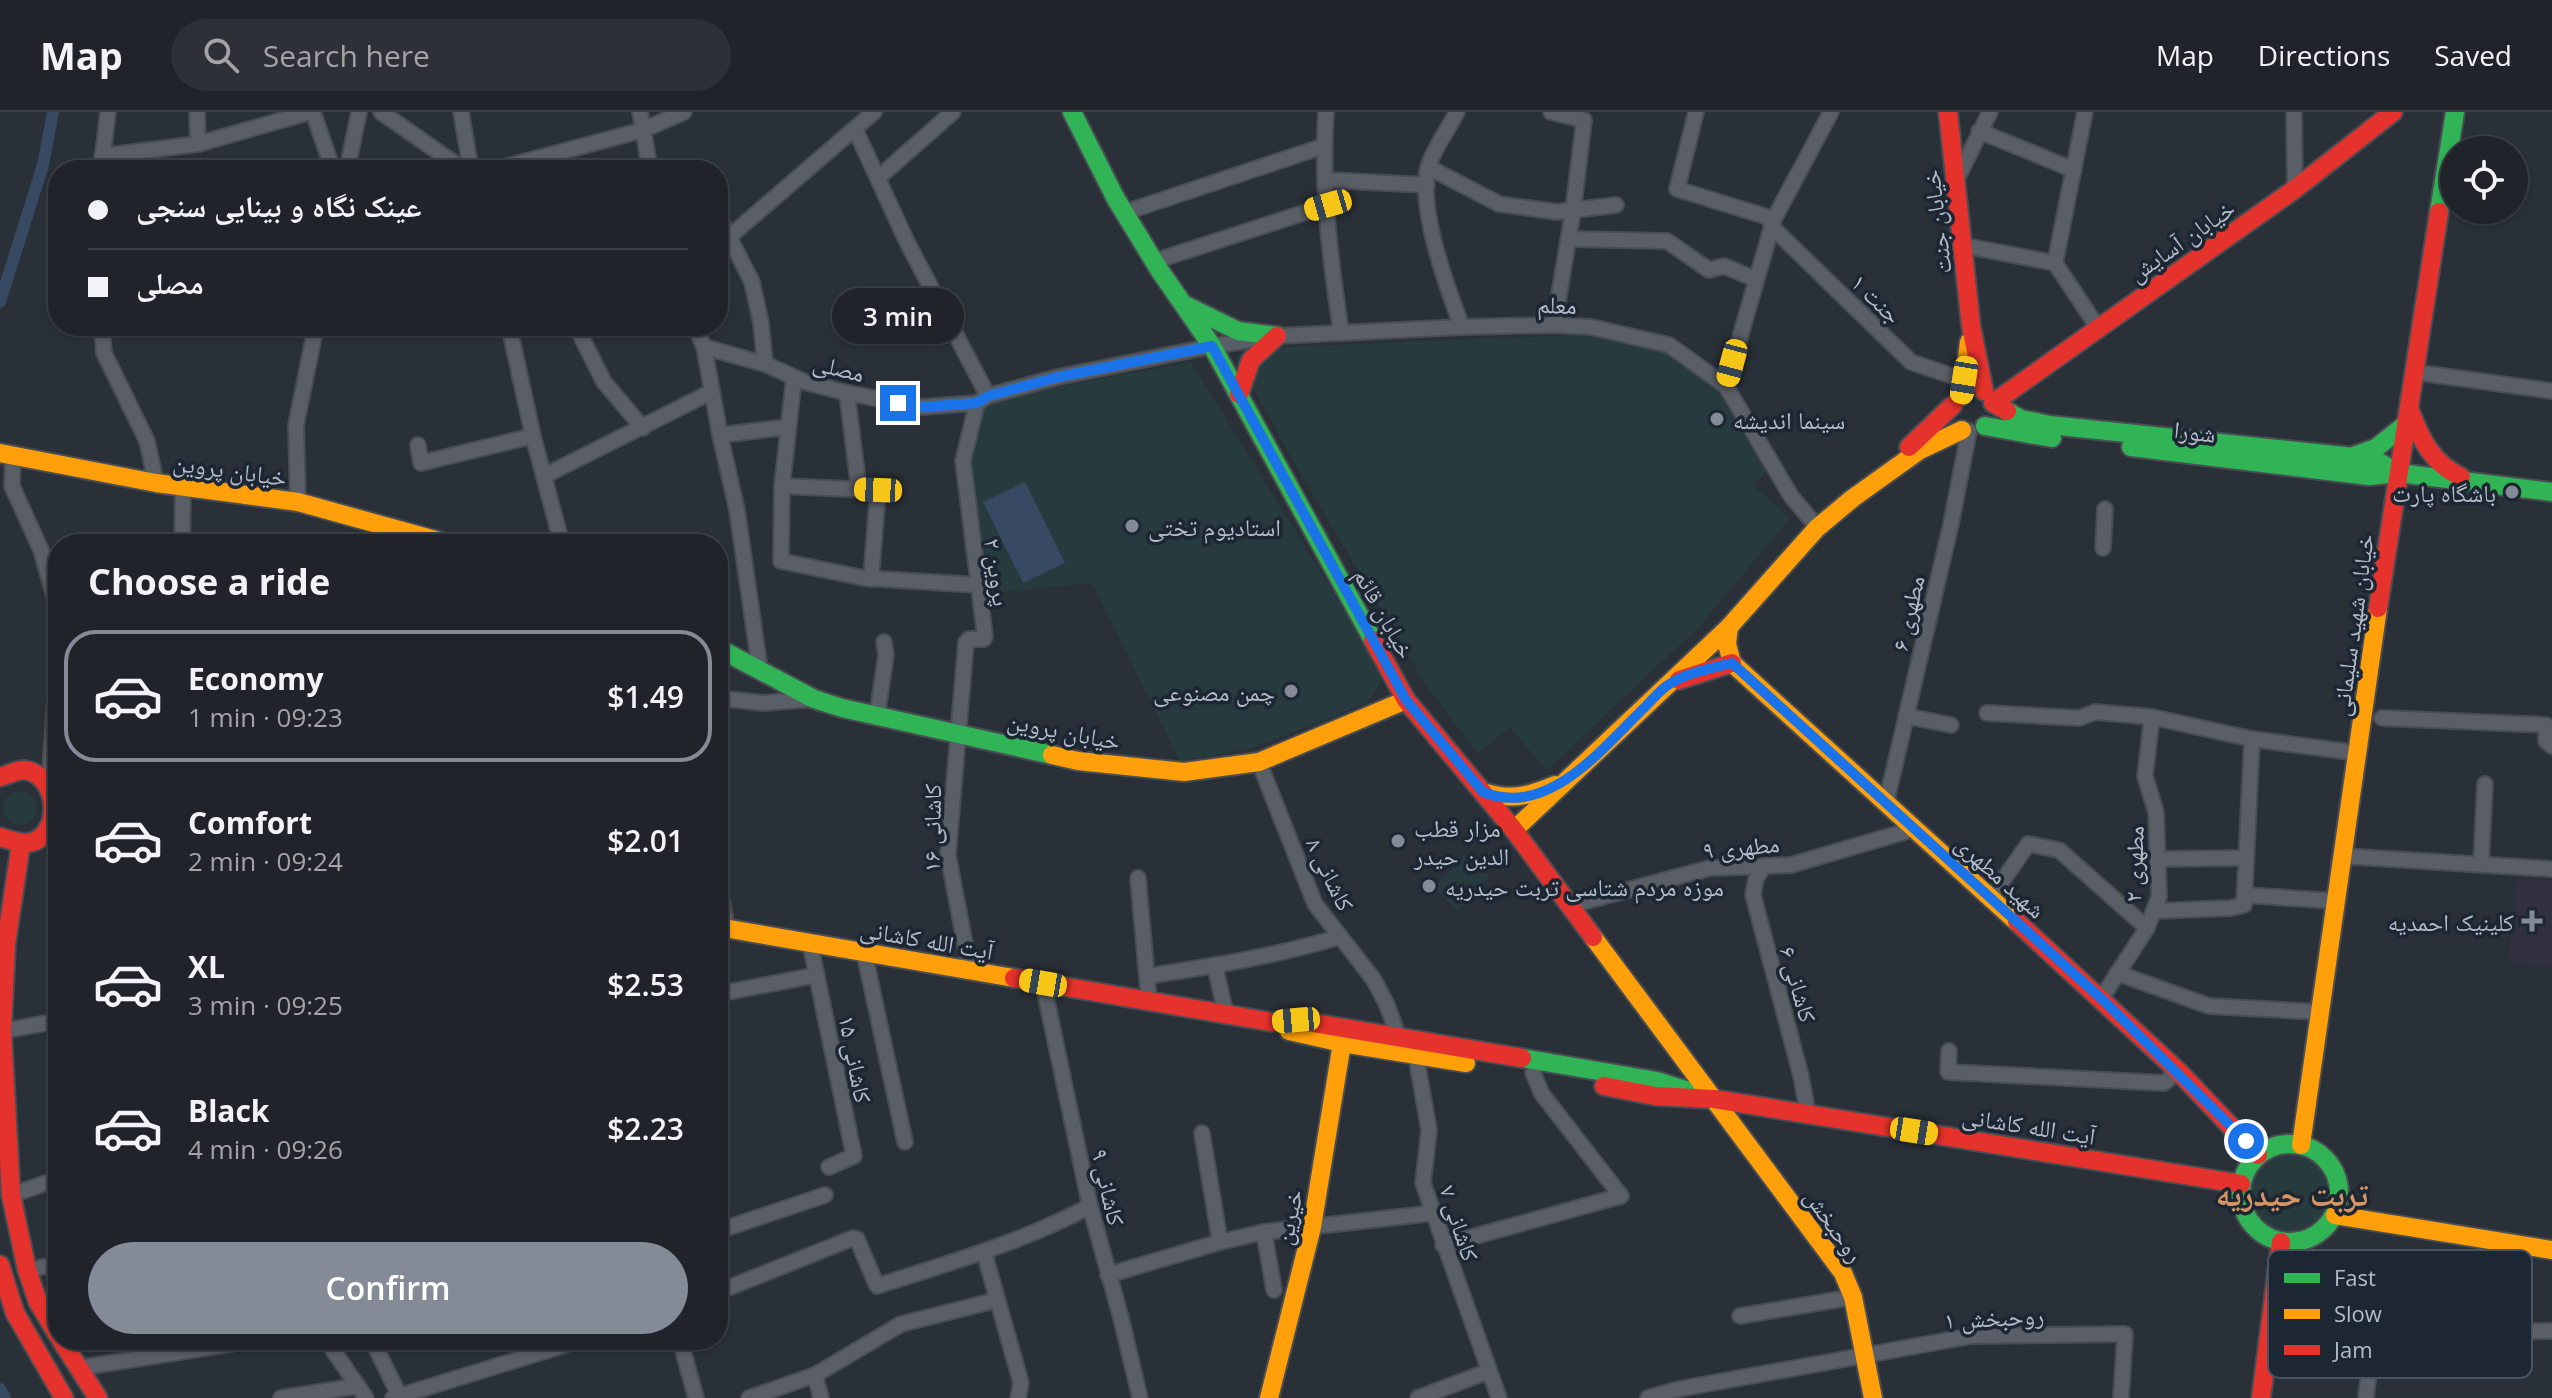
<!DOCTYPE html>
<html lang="en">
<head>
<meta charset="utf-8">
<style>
	:root { --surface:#20242a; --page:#2d3036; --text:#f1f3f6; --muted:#a2a4a8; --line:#3d4147; --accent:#848b96 }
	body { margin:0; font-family:"Open Sans","Noto Naskh Arabic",sans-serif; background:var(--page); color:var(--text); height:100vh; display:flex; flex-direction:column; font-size:30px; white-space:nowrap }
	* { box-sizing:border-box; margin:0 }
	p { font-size:26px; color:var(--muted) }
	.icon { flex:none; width:44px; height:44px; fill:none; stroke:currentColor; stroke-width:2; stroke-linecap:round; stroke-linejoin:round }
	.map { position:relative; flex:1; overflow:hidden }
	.details { position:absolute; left:48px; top:422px; width:680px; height:816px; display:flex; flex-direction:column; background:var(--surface); border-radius:32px; box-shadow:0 2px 6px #0004,0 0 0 2px var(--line) }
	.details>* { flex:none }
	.hud { position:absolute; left:48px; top:48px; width:680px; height:176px; border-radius:32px; box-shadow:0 2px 6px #0004,0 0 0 2px var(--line); display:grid; align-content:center; height:176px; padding:0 40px; background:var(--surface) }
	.buttons { position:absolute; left:2440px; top:24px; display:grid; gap:16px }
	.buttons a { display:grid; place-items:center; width:88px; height:88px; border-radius:50%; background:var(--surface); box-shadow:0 2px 6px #0004,0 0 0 2px var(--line); font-size:40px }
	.end { position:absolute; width:36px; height:36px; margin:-18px; border:10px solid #1a73e8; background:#fff; box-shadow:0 0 0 4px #fff }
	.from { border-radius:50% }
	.bubble { position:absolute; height:56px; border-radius:28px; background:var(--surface); box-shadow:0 2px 6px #0004,0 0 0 2px var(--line); font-size:26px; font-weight:600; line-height:56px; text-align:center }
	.car { position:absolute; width:24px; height:48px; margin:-24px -12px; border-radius:10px; box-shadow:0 0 6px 2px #0007; background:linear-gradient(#f5c518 24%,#345 0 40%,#f5c518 0 76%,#345 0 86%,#f5c518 0) }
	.hud b { display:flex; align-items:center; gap:28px; height:76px; font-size:30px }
	.hud b+b { border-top:2px solid var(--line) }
	.hud i { width:20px; height:20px; background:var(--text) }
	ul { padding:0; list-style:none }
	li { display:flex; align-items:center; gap:24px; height:132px; margin:0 16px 12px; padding:0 24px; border:4px solid transparent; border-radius:32px }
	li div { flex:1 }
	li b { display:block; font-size:30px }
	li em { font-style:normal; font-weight:600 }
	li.on { border-color:var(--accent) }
	li>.icon { width:72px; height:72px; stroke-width:1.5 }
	h2 { padding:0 40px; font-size:36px; line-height:96px }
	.cta { display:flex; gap:16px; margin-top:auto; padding:16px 40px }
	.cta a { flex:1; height:92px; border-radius:48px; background:var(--accent); color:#fff; font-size:32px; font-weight:600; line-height:92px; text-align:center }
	header { display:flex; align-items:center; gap:48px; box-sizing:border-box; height:112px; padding:0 40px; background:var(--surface); border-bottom:2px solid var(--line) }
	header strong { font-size:38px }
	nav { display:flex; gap:44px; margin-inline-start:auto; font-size:28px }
	.search { width:560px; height:72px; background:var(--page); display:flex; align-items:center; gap:20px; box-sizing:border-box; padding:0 28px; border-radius:44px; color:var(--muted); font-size:30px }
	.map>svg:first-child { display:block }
	.medical { fill:#31303e }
	.green { fill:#273a3e }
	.water { fill:#384963 }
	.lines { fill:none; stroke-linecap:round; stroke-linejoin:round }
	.canal { stroke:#384963; stroke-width:12 }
	.street-casing { stroke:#484c53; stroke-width:18 }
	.fast-casing { stroke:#484c53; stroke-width:22 }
	.slow-casing { stroke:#484c53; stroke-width:22 }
	.jam-casing { stroke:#484c53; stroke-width:22 }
	.street { stroke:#5a5e66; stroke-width:14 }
	.fast { stroke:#30b455; stroke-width:18 }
	.slow { stroke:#ff9f0a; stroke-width:18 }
	.jam { stroke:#e5322d; stroke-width:18 }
	.route { stroke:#1a73e8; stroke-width:10 }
	.poi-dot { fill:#848b96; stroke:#1d2633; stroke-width:3 }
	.labels { text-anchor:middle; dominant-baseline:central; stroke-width:7; stroke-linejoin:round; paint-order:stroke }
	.street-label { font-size:24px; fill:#b4bcc9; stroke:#1d2633 }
	.poi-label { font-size:24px; fill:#b4bcc9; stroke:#1d2633; text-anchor:start }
	.district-label { font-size:32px; font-weight:bold; fill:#d59563; stroke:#1d2633 }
	.key { fill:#1d2633; stroke:#4a5360; stroke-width:2 }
	.key-label { font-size:22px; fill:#b4bcc9 }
</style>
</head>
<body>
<header>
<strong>Map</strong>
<div class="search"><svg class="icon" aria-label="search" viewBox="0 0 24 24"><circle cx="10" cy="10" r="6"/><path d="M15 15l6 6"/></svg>Search here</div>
<nav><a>Map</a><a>Directions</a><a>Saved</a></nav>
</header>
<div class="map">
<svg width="2552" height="1286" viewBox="0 0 2552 1286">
	<rect width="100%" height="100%" fill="#2a3038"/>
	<polygon class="medical" points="2517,767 2552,768 2552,854 2508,850"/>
	<g class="green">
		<polygon points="1592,222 1661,235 1720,278 1768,359 1752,373 1790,406 1698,516 1547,658 1510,616 1477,641 1424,570 1294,350 1237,247 1243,237"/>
		<polygon points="1191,250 1385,564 1367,591 1250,637 1180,649 1092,471 980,482 965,356 978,290"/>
		<circle cx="20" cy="696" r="17"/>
		<polygon points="1467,742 1490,766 1458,799 1434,775"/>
		<circle cx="2289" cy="1083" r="44"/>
	</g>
	<polygon class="water" points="1025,370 1065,451 1023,471 983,390"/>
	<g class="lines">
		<g class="canal">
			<polyline points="0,190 43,53 53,0"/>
			<polyline points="0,1277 5,1286"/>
		</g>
		<defs>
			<g id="street">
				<polyline points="197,0 198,32"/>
				<polyline points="313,0 333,58"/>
				<polyline points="381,0 464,58"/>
				<polyline points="461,0 471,58"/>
				<polyline points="640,0 650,58"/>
				<path d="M1326,0c-5,73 4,147 15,219"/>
				<path d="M1457,0c-8,16 -25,39 -29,56 -10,40 19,120 34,159"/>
				<polyline points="1551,0 1584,8 1573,99 1554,213"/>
				<polyline points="1696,0 1677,77 1774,107"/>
				<polyline points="2085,0 2055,151 2098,216"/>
				<polyline points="2294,0 2295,77"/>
				<polyline points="855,17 907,130 988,284"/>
				<polyline points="1979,19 2074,58"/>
				<polyline points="102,44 198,32 310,0"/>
				<polyline points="1428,55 1499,92 1557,100 1616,93"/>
				<polyline points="101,58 108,0"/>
				<polyline points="347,58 359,0"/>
				<polyline points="493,58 643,18 684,0"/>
				<polyline points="878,66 953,0"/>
				<polyline points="1957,67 1990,0"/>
				<polyline points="1326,68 1427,73"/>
				<polyline points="1126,100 1324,34"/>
				<polyline points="718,103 752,170 761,211 765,252"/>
				<polyline points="1771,114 1911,250 1964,268"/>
				<polyline points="729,125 874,0"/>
				<polyline points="1569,127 1667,129 1709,158 1724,154 1755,167"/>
				<polyline points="1961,133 2055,151"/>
				<polyline points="1155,149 1328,93"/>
				<polyline points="102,214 104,241 147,329 156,371"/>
				<polyline points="509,214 533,324 562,432"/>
				<polyline points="576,214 604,270 643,316"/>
				<polyline points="695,214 704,235 720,323 737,398 760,558"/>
				<polyline points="704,235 765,252 805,270 847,281 922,295 977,291 988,284 1058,265 1212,234 1277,224 1462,215 1554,213 1591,215 1669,233 1726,274 1791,384 1812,409"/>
				<polyline points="2414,260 2552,279"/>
				<polyline points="794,266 782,374 781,449 864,466 978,473"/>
				<polyline points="1726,274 1774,107 1831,0"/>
				<polyline points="847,281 859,378"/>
				<polyline points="720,323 788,315"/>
				<polyline points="418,333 421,351 533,324"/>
				<polyline points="13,343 12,374 41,438 56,491 56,573 49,675"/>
				<polyline points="544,364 711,280"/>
				<polyline points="782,374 894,379"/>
				<polyline points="298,390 296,313 316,214"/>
				<polyline points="182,432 183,374"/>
				<polyline points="2103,436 2105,397"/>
				<polyline points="871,467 878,378"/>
				<polyline points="718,586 764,591 813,587"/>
				<polyline points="1987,601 2080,606 2095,600 2152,605 2252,627 2357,641"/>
				<polyline points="877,604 886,543 884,530"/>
				<polyline points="1906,604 1951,613"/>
				<polyline points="2382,606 2546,613 2546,629 2552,634"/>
				<polyline points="1259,650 1315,792 1374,868 1387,893 1399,926"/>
				<polyline points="1886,691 1951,412 1969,319"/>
				<polyline points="2342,744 2552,757"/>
				<polyline points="2158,747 2244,746"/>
				<polyline points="2481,752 2485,672"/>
				<polyline points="1763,755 1756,767 1753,783 1801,964 1808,1002"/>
				<polyline points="1138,766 1149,889"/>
				<polyline points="718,767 727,816"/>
				<polyline points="2245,783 2335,789"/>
				<polyline points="1990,787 2028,732 2059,738 2147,816"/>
				<polyline points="1572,793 1710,756 1791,753 1914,717"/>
				<polyline points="2155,799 2231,796 2244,793 2252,627"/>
				<polyline points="810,831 854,1044 829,1055"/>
				<polyline points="864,840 905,1030"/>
				<polyline points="1215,854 1226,903"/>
				<polyline points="970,858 948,743 966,530 969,527 984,527 985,524 963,349 977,291"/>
				<polyline points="2117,861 2209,894 2319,900"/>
				<path d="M1148,864c65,-10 128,-20 191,-39"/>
				<polyline points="1043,871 1090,1094 1121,1206 1140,1286"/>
				<polyline points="718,882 817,863"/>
				<polyline points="2101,887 2147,816 2159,785 2156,700 2145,664 2152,605"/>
				<polyline points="2,919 58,909"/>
				<polyline points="1949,939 1948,960 2164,971 2178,959"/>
				<polyline points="1416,944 1429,1018 1423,1071 1499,1286"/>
				<polyline points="1202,1021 1220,1130"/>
				<polyline points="11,1083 58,1067"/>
				<polyline points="718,1119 825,1083"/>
				<polyline points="1264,1120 1274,1178"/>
				<polyline points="1443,1133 1621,1084 1542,982 1533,961"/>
				<polyline points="984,1140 1021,1271 1018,1286"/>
				<polyline points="27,1158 58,1152"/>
				<polyline points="1108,1163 1220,1130 1264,1120 1434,1101"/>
				<path d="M718,1180l135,-54 4,1 20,47c72,-23 146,-44 213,-80"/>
				<polyline points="1740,1204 1853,1185"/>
				<polyline points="2271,1222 2552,1219"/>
				<polyline points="326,1228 366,1286"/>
				<polyline points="372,1228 399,1283"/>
				<polyline points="680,1228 696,1286"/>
				<polyline points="79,1256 256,1228"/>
				<polyline points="281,1286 358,1274"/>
				<polyline points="393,1286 581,1228"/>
				<polyline points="749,1286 815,1263"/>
				<polyline points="821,1286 815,1263 901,1212 997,1188"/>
				<polyline points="1418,1286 1489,1259"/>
				<polyline points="1648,1286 1679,1277 1971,1224 2125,1222 2121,1286"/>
				<polyline points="2366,1286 2373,1222"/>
			</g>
			<g id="fast">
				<polyline points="1072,0 1116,87 1160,159 1212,234 1373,528"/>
				<polyline points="2439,100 2455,0"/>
				<polyline points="1187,194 1238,219 1277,224"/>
				<polyline points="2007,299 2021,307 2050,313 2373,347 2399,361"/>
				<polyline points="1985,314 2052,326"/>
				<polyline points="2131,335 2369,364 2399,361 2552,380"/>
				<polyline points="2356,343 2376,336 2406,312"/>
				<polyline points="718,536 814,587 842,596 1052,643"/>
				<polyline points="1522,946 1657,969 1714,987"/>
				<circle cx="2290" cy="1081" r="49"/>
			</g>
			<g id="slow">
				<polyline points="1962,284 1969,230"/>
				<polyline points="0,341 156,371 298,390 450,432"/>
				<polyline points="1729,515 1727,532 1732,551 2017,810"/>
				<polyline points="1052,643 1078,649 1184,660 1259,650 1406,588"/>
				<path d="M1483,680c27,9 46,4 72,-7"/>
				<polyline points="1514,718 1729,515 1817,416 1853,386 1920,338 1962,318"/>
				<polyline points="718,815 1014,866"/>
				<polyline points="1593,825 1843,1161 1853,1185 1873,1286"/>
				<polyline points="1289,919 1342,931 1466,951"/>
				<polyline points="2301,1033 2378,496"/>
				<polyline points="2335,1103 2552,1138"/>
				<polyline points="1269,1286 1312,1115 1342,931"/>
			</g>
			<g id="jam">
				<polyline points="1948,0 1971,214 1984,279"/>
				<polyline points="1239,282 1251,248 1277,224"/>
				<polyline points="2007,299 1993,291 2295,77 2393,0"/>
				<path d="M2410,299c11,29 22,52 51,66"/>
				<polyline points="1909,335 1953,293"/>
				<polyline points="2378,496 2439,100"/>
				<polyline points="1373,528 1406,588 1514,718 1593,825"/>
				<polyline points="1679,568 1732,551"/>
				<path d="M0,665c7,-2 17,-7 24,-7 37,4 40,71 1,73 -7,0 -18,-4 -25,-6"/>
				<polyline points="21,731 6,832 2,919 11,1083 27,1158 38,1190 58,1223"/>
				<polyline points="2017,810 2178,959 2258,1043"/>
				<polyline points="1014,866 1271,910 1296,908 1522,946"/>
				<polyline points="1604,974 1655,984 1714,987 2241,1072"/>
				<polyline points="0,1153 15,1201 64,1286"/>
				<polyline points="61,1228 98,1286"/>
				<polyline points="2261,1286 2281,1130"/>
			</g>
		</defs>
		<use href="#street" class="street-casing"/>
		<use href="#fast" class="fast-casing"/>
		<use href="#slow" class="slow-casing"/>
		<use href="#jam" class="jam-casing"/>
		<use href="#street" class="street"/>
		<use href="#fast" class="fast"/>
		<use href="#slow" class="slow"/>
		<use href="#jam" class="jam"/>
	</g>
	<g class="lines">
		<path class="route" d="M898,291l24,4 55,-4 11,-7 70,-19 154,-31 194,354 77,92c66,27 120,-45 163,-86 7,-7 14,-16 22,-21 17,-12 44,-17 64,-22l373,339 141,139"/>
	</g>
	<g class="poi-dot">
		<circle cx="1717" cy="307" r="8"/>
		<circle cx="2512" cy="380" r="8"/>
		<circle cx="1132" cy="414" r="8"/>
		<circle cx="1291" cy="579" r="8"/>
		<circle cx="1398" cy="729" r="8"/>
		<circle cx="1429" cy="774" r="8"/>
		<path d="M2528 797h8v8h8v8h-8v8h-8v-8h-8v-8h8z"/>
	</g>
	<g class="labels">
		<g class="street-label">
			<text transform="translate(1936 110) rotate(-97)">خیابان جنت</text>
			<text transform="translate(2181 128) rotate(-35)">خیابان آسایش</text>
			<text transform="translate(1877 186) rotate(44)">جنت ۱</text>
			<text transform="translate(1557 192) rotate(2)">معلم</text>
			<text transform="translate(839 255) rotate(14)">مصلی</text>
			<text transform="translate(2195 319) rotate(7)">شورا</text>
			<text transform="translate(230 357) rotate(8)">خیابان پروین</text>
			<text transform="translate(998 460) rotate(82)">پروین ۲</text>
			<text transform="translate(1385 501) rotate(61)">خیابان قائم</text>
			<text transform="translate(1907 501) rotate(-77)">مطهری ۶</text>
			<text transform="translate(2352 513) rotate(-82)">خیابان شهید سلیمانی</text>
			<text transform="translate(1064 618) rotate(11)">خیابان پروین</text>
			<text transform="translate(931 716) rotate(-89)">کاشانی ۱۶</text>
			<text transform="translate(1741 734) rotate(-5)">مطهری ۹</text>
			<text transform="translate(2133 752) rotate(-88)">مطهری ۲</text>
			<text transform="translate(1331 762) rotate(64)">کاشانی ۸</text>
			<text transform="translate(2001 764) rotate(42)">شهید مطهری</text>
			<text transform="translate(927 827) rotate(10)">آیت الله کاشانی</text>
			<text transform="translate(1799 872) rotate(74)">کاشانی ۶</text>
			<text transform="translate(856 947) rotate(79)">کاشانی ۱۵</text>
			<text transform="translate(2029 1013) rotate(9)">آیت الله کاشانی</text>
			<text transform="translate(1109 1075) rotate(77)">کاشانی ۹</text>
			<text transform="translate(1288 1105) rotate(-78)">خیرین</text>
			<text transform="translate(1460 1111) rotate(72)">کاشانی ۷</text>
			<text transform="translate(1835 1113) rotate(55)">روحبخش</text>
			<text transform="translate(1994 1205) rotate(-3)">روحبخش ۱</text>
		</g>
		<g class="poi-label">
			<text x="1733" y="307">سینما اندیشه</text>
			<text x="2496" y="380" text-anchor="end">باشگاه پارت</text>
			<text x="1148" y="414">استادیوم تختی</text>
			<text x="1275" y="579" text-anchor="end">چمن مصنوعی</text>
			<text x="1414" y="715">مزار قطب<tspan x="1414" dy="28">الدین حیدر</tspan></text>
			<text x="1445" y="774">موزه مردم شتاسی تربت حیدریه</text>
			<text x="2514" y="809" text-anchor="end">کلینیک احمدیه</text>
		</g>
		<g class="district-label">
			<text x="2292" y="1081">تربت حیدریه</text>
		</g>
	</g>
	<rect x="2268" y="1138" width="264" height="128" rx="12" class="key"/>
	<rect x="2284" y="1161" width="36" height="10" fill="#30b455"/>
	<rect x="2284" y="1197" width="36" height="10" fill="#ff9f0a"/>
	<rect x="2284" y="1233" width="36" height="10" fill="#e5322d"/>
	<g class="key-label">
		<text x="2334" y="1174">Fast</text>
		<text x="2334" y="1210">Slow</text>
		<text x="2334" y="1246">Jam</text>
	</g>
</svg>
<div class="buttons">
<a><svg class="icon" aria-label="locate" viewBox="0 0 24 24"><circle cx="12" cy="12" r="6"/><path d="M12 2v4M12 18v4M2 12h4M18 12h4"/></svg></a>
</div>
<i class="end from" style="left:2246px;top:1029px"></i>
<i class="end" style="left:898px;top:291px"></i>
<div class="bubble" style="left:832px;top:176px;width:132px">3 min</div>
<i class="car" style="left:1328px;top:93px;rotate:254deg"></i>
<i class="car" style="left:1732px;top:251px;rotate:195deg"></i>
<i class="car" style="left:1964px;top:268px;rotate:189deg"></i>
<i class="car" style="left:878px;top:378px;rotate:272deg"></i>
<i class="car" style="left:1043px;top:871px;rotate:280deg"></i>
<i class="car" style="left:1296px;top:908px;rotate:265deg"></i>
<i class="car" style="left:1914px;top:1019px;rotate:99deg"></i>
<div class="hud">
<b><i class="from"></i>عینک نگاه و بینایی سنجی</b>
<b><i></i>مصلی</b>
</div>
<section class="details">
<h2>Choose a ride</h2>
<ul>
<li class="on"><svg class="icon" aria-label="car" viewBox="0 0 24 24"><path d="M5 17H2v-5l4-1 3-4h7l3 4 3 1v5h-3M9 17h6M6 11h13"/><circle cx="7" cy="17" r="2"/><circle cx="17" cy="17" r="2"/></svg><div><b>Economy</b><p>1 min · 09:23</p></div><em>$1.49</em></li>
<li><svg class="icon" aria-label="car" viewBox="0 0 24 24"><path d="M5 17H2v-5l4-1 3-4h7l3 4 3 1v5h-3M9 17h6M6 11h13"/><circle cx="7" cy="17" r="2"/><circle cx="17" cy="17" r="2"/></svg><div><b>Comfort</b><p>2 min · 09:24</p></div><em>$2.01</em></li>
<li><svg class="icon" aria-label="car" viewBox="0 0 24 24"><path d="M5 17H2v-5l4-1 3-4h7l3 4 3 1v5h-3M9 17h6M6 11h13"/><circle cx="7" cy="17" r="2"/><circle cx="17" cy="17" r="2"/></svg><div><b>XL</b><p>3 min · 09:25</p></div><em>$2.53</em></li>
<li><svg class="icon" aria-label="car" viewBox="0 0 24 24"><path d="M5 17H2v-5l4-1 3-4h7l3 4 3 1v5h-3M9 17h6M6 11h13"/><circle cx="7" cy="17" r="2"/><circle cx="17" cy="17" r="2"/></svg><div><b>Black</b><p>4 min · 09:26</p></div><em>$2.23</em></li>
</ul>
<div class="cta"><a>Confirm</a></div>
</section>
</div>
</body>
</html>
